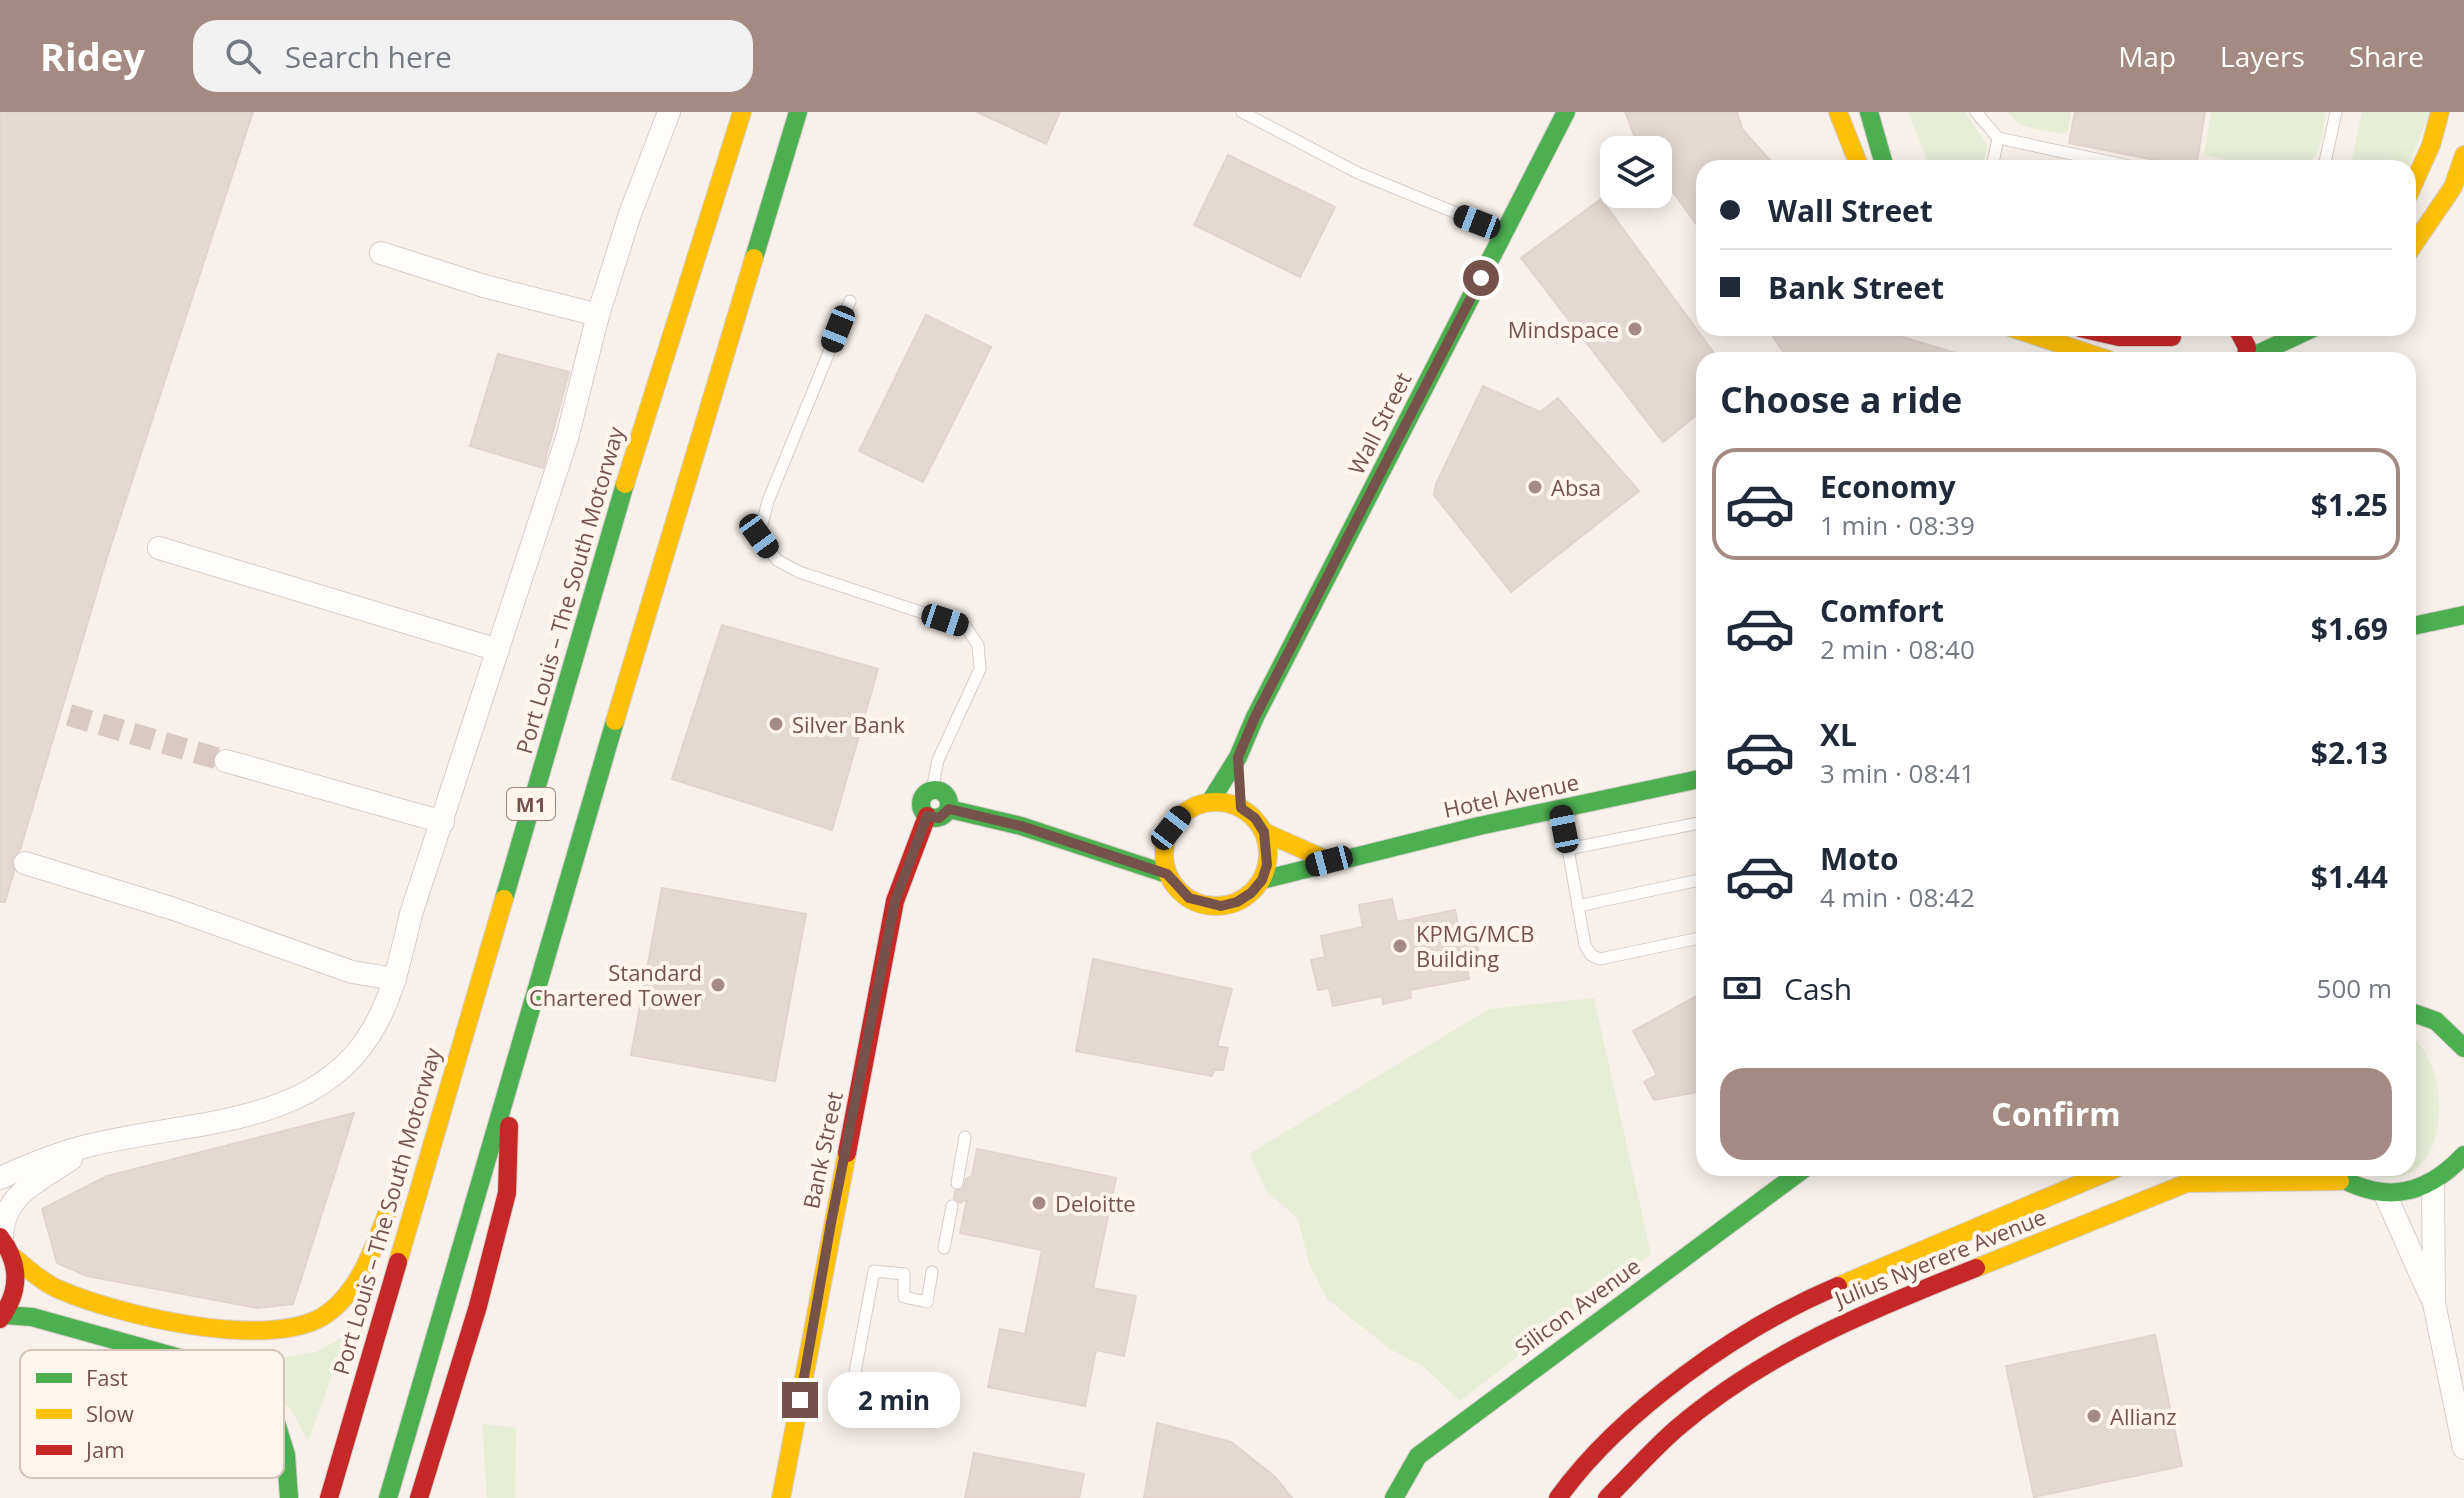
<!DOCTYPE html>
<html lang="en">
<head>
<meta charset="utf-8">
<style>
	:root { --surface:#fff; --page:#f2f2f3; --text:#1f2937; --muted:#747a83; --line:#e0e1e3; --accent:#a48a82 }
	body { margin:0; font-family:"Open Sans",sans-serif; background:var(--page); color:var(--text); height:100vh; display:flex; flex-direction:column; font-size:30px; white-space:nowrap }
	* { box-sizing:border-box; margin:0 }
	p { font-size:26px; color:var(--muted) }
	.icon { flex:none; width:44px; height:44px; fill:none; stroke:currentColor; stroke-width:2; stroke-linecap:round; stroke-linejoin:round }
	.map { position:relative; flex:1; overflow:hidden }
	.details { position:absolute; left:1696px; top:240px; width:720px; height:824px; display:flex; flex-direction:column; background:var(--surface); border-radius:24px; box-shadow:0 4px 20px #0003 }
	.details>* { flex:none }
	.top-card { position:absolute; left:1696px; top:48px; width:720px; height:176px; border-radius:24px; box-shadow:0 4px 20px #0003; display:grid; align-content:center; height:176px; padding:0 24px; background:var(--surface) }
	.fabs { position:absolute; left:1600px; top:24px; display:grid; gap:16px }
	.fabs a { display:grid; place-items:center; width:72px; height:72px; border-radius:16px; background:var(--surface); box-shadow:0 4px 20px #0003; font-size:40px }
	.end { position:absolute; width:36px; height:36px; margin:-18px; border:10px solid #76534a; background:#fff; box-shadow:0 0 0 4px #fff }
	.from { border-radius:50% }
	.bubble { position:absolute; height:56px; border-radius:24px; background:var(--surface); box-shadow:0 4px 20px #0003; font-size:26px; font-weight:700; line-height:56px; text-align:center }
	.car { position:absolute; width:24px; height:48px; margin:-24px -12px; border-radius:10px; box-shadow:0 0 6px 2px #0007; background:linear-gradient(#222 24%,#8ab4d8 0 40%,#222 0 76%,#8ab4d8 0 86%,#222 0) }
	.top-card b { display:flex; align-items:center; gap:28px; height:76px; font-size:30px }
	.top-card b+b { border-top:2px solid var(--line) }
	.top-card i { width:20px; height:20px; background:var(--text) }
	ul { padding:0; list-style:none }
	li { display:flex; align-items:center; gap:24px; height:112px; margin:0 16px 12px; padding:0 8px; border:4px solid transparent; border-radius:24px }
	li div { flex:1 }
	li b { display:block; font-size:30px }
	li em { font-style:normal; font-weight:700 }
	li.current { border-color:var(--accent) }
	li>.icon { width:72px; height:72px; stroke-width:1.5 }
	h2 { padding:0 24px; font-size:36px; line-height:96px }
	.pay { display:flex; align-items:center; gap:20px; height:88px; padding:0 24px; font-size:30px }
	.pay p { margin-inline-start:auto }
	.primary-button { display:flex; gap:16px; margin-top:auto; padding:16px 24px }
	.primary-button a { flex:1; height:92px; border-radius:24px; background:var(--accent); color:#fff; font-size:32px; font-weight:700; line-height:92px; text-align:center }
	header { display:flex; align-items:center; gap:48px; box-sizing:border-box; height:112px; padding:0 40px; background:var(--accent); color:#fff }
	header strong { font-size:38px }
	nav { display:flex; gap:44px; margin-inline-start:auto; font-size:28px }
	.search { width:560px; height:72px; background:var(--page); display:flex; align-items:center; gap:20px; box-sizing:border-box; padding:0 28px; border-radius:24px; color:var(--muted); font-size:30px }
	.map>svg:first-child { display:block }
	.green { fill:#e7eed6 }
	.building { fill:#e4d8d2; stroke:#e1d3cd; stroke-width:2 }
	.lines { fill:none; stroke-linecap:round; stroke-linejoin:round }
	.street-tunnel { stroke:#d8cac3; stroke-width:22; stroke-dasharray:22 11; stroke-linecap:butt }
	.lane-casing { stroke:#d6ccc8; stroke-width:13 }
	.street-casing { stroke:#d6ccc8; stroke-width:24 }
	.fast-casing { stroke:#d8cec9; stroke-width:20 }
	.slow-casing { stroke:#d8cec9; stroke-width:20 }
	.jam-casing { stroke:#d8cec9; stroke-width:20 }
	.lane { stroke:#fefdfc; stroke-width:11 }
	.street { stroke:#fefdfc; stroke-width:22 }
	.fast { stroke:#4caf50; stroke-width:18 }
	.slow { stroke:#ffc107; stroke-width:18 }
	.jam { stroke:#c62828; stroke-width:18 }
	.route { stroke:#76534a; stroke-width:10 }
	.poi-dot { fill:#a48a82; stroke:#fff5ec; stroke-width:3 }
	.labels { text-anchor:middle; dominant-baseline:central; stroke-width:8; stroke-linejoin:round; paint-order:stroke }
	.shield { fill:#fff5ec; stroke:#9f847b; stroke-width:2 }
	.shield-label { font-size:20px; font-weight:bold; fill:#76534a }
	.poi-label { font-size:22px; fill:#76534a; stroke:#fff5ec; text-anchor:start }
	.street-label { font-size:22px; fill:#76534a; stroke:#fff5ec }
	.key { fill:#fff5ec; stroke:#d6c4bb; stroke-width:2 }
	.key-label { font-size:22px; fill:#76534a }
</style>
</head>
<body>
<header>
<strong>Ridey</strong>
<div class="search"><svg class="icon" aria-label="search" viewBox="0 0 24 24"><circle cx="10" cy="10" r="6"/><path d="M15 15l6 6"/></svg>Search here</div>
<nav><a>Map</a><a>Layers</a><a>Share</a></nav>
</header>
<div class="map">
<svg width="2464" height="1386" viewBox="0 0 2464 1386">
	<rect width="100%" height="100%" fill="#f8f1eb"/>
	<g class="green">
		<polygon points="1908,0 1965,0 1987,33 1983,56 1930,56"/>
		<path d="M2008,0h63l-4,22c-19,-4 -48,-3 -59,-22z"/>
		<path d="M2211,0h115c-3,13 -3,32 -10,42 -20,29 -83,7 -112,1z"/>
		<polygon points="2362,0 2430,0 2408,56 2350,56"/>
		<polygon points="1594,886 1651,1142 1460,1289 1424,1255 1390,1237 1327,1187 1309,1151 1298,1107 1267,1080 1249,1042 1489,897"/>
		<path d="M2408,922c56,40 36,181 -49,134h49z"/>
		<polygon points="347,1223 308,1329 291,1297 230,1254 316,1240"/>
		<polygon points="482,1312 516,1316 515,1386 487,1386"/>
	</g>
	<g class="building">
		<polygon points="0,0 253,0 108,442 20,738 12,746 14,759 5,790 0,790"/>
		<polygon points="977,0 1060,0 1046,32"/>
		<polygon points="1625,0 1737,0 1742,17 1777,56 1704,56 1704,123 1658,59 1658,38 1640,38"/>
		<polygon points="2075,0 2205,0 2196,56 2069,31"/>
		<polygon points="1228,43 1335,95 1300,165 1194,113"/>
		<polygon points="1601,87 1719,248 1704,248 1704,297 1663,330 1521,146"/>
		<polygon points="926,203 991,235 923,370 859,339"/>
		<polygon points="1767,216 1904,216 1896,223 1962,243 1962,248 1789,248"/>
		<polygon points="498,242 569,260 543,356 470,334"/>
		<polygon points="1483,274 1540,300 1558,286 1639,379 1511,480 1434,383 1436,372"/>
		<polygon points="722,513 878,557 832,718 672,667"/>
		<polygon points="662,776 806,802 775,969 631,943"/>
		<polygon points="1392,787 1397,810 1455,798 1459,816 1473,814 1479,843 1465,846 1469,867 1410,878 1411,886 1383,892 1382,884 1333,894 1329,876 1318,878 1311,848 1325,845 1321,824 1363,815 1359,793"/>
		<polygon points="1093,847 1232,877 1217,934 1228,936 1223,958 1214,958 1212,964 1076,939"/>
		<polygon points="1704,880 1704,979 1654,988 1644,970 1657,963 1633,919"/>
		<polygon points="354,1001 293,1192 257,1196 87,1164 57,1151 42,1097 107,1064"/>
		<polygon points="977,1037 1116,1066 1093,1176 1136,1184 1124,1244 1096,1238 1085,1294 988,1275 1000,1217 1025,1222 1042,1138 960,1121 967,1087 960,1091 954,1086 955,1079 963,1077 966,1067 972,1064"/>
		<polygon points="2155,1223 2182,1354 2034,1385 2006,1254"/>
		<polygon points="1157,1311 1231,1330 1275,1365 1292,1386 1144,1386"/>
		<polygon points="974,1341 1084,1362 1079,1386 965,1386"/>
	</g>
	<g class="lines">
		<polyline class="street-tunnel" points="69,603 226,649"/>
		<defs>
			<g id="lane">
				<polyline points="1242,0 1358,61 1503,120"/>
				<polyline points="1976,0 1998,26 1992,56"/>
				<polyline points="1998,26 2138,56"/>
				<polyline points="2320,56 2325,50 2336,0"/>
				<polyline points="850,189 768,389 759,424 777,448 799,460 966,515 978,533 980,557 938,648 932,678"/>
				<polyline points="1561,697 1585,833 1591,843 1600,847 1704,825"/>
				<polyline points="1568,737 1704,710"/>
				<polyline points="1578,794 1704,767"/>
				<polyline points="957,1071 965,1025"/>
				<polyline points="944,1136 952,1094"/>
				<polyline points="853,1271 874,1159 904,1162 904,1185 927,1190 932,1160"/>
			</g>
			<g id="street">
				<polyline points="381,141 484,174 598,203"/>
				<polyline points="159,436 498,538"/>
				<polyline points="226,649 443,710"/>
				<polyline points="25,751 174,797 352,860 395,867"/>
				<path d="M0,1066c29,-13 60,-26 91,-33 94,-24 221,-17 279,-111 23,-36 31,-79 41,-120l156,-476 31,-123 32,-101 39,-102"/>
				<polyline points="2433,1071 2434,1191 2464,1336"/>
				<polyline points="2385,1082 2430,1183"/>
				<path d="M2,1127c0,-45 36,-57 69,-80"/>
			</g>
			<g id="fast">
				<polyline points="1869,0 1885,56"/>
				<polyline points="754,146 798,0"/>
				<polyline points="2247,247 2313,216"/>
				<polyline points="2408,515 2464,503"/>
				<circle cx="935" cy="692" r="14"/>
				<polyline points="1210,690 1238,645 1255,605 1566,0"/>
				<polyline points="949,697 1021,714 1167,762"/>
				<polyline points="1262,768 1479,714 1704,666"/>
				<polyline points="504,787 625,372"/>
				<polyline points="2408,899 2436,909 2464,936"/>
				<path d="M2326,1057c51,35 96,31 138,-14"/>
				<polyline points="4,1203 32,1205 205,1253 273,1301 286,1343 289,1386"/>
				<polyline points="388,1386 615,609"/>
				<polyline points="1394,1386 1418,1344 1805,1056"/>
			</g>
			<g id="slow">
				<polyline points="1838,0 1860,56"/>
				<polyline points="2408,84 2431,33 2440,0"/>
				<polyline points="2408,141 2453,75 2464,43"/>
				<polyline points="2012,216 2109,248"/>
				<polyline points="625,372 742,0"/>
				<polyline points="615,609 754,146"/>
				<circle cx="1216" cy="742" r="52"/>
				<polyline points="1264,720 1329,749"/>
				<path d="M13,1145c15,11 28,25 45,32 59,26 206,61 264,28 38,-23 54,-75 69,-114"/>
				<polyline points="398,1150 504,787"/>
				<polyline points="1976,1156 2187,1071 2340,1069"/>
				<polyline points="1838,1174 2117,1056"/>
				<polyline points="781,1386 847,1041"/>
			</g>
			<g id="jam">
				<polyline points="2080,216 2119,225 2172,225"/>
				<polyline points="2237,216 2247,235 2246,248"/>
				<polyline points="847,1041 895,789 927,704"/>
				<path d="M0,1125c21,27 20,55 0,82"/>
				<polyline points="329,1386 398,1150"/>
				<polyline points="419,1386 478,1194 507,1081 509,1014"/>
				<path d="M1558,1386c62,-86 182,-171 280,-212"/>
				<path d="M1607,1386c23,-23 45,-48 69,-69 88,-76 194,-119 300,-161"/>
			</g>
		</defs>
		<use href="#lane" class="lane-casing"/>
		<use href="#street" class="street-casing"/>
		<use href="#fast" class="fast-casing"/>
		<use href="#slow" class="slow-casing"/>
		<use href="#jam" class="jam-casing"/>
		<use href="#lane" class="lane"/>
		<use href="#street" class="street"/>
		<use href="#fast" class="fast"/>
		<use href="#slow" class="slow"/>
		<use href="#jam" class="jam"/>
	</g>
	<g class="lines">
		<polyline class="route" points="800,1288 831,1111 895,789 927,704 939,706 949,697 1021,714 1167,762 1189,786 1221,794 1237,790 1251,781 1262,768 1267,753 1264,720 1255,706 1241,696 1238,645 1255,605 1481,166"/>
	</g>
	<g class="poi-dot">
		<circle cx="1635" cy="217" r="8"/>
		<circle cx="1535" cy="375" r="8"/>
		<circle cx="776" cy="612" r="8"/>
		<circle cx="1400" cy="834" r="8"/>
		<circle cx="718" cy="873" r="8"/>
		<circle cx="1039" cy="1091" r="8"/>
		<circle cx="2094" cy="1304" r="8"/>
	</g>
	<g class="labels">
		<rect class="shield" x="507" y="676" width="48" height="32" rx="6"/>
		<g class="shield-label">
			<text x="531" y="692">M1</text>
		</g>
		<g class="poi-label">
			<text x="1619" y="217" text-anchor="end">Mindspace</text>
			<text x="1551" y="375">Absa</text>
			<text x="792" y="612">Silver Bank</text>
			<text x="1416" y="821">KPMG/MCB<tspan x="1416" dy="25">Building</tspan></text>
			<text x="702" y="860" text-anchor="end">Standard<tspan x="702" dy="25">Chartered Tower</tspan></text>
			<text x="1055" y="1091">Deloitte</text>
			<text x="2110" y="1304">Allianz</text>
		</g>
		<g class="street-label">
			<text transform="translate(1379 311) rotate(-63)">Wall Street</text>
			<text transform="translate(569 478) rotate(-74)">Port Louis – The South Motorway</text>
			<text transform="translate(1511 683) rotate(-12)">Hotel Avenue</text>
			<text transform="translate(822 1038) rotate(-78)">Bank Street</text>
			<text transform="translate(386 1099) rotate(-74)">Port Louis – The South Motorway</text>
			<text transform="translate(1940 1145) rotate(-22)">Julius Nyerere Avenue</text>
			<text transform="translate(1577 1194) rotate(-36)">Silicon Avenue</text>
		</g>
	</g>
	<rect x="20" y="1238" width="264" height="128" rx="12" class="key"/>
	<rect x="36" y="1261" width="36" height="10" fill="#4caf50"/>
	<rect x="36" y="1297" width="36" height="10" fill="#ffc107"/>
	<rect x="36" y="1333" width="36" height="10" fill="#c62828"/>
	<g class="key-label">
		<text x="86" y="1274">Fast</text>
		<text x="86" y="1310">Slow</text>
		<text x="86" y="1346">Jam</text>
	</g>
</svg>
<div class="fabs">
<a><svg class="icon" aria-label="layers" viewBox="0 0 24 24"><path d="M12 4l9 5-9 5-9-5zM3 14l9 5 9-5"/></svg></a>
</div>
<i class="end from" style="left:1481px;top:166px"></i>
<i class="end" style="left:800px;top:1288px"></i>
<div class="bubble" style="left:828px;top:1260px;width:132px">2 min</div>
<i class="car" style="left:1477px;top:110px;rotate:291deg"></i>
<i class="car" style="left:838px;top:217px;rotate:202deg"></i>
<i class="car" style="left:759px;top:424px;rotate:144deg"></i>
<i class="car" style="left:945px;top:508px;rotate:108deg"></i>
<i class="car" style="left:1171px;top:716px;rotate:38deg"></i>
<i class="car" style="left:1564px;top:717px;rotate:349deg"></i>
<i class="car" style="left:1329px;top:749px;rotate:255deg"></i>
<div class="top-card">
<b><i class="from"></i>Wall Street</b>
<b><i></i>Bank Street</b>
</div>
<section class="details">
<h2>Choose a ride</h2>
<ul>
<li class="current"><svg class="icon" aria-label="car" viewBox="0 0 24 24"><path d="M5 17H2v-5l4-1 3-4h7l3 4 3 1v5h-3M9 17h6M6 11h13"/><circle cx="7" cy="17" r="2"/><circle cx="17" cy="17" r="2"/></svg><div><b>Economy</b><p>1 min · 08:39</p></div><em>$1.25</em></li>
<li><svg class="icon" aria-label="car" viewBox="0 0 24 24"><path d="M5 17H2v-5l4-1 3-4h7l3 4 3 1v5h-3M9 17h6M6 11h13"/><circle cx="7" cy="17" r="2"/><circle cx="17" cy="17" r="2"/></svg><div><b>Comfort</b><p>2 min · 08:40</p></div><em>$1.69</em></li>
<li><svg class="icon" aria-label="car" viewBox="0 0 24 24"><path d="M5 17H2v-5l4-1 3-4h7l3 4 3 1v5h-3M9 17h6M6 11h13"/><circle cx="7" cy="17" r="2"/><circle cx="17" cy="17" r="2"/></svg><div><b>XL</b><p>3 min · 08:41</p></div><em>$2.13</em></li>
<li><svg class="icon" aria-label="car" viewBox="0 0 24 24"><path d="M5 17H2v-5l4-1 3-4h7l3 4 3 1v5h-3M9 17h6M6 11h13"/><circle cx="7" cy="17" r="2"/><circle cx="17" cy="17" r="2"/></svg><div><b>Moto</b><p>4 min · 08:42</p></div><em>$1.44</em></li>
</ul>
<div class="pay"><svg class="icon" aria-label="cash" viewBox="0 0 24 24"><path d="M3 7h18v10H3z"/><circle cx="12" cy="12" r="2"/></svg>Cash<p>500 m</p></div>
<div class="primary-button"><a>Confirm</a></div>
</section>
</div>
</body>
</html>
